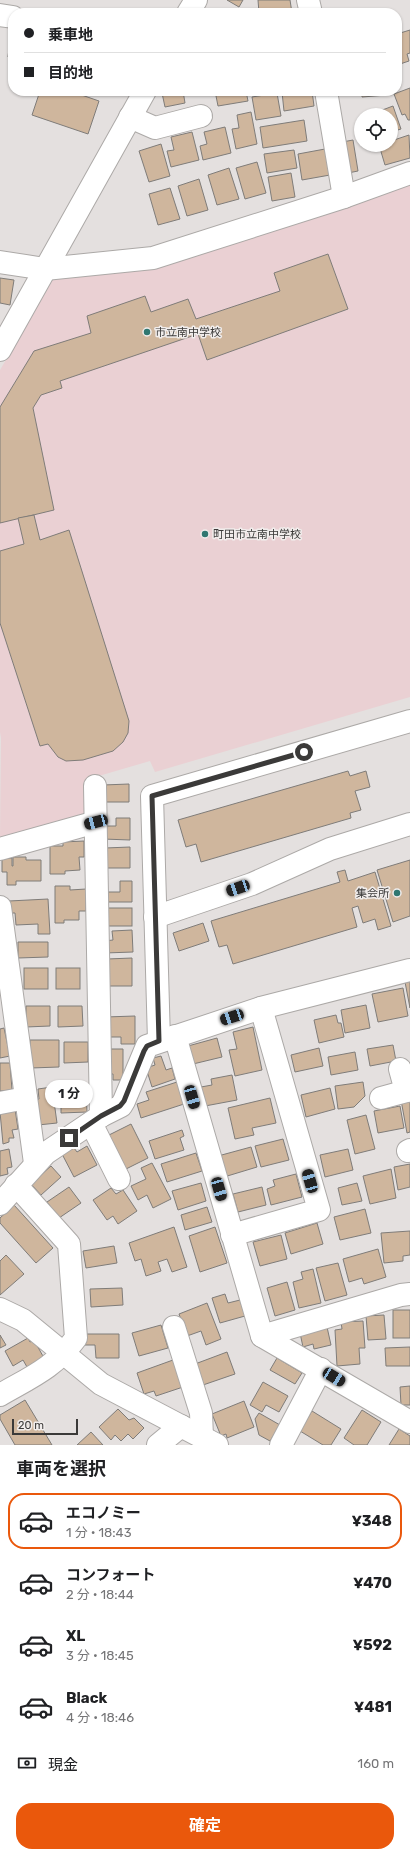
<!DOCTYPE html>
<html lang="ja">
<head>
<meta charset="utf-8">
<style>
	:root { --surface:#fff; --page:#f2f2f2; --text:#202124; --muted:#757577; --line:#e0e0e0; --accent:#ea580c }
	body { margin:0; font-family:Rubik,"Noto Sans JP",sans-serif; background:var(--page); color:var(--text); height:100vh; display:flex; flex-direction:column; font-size:15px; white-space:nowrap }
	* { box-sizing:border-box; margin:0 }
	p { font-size:13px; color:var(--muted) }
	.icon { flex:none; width:22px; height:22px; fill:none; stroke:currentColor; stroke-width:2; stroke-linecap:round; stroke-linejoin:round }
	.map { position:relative; height:1445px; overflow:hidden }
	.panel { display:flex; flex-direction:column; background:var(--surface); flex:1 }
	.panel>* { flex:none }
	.top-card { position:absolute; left:8px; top:8px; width:394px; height:88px; border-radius:16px; box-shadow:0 1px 3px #0004; display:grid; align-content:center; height:88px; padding:0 16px; background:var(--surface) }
	.tools { position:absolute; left:354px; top:108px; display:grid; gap:8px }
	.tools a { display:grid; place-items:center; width:44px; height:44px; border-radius:50%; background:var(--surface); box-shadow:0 1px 3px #0004; font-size:20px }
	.scale { position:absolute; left:12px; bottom:10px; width:66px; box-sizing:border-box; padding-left:4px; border:2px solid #3b3a39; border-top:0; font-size:11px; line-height:14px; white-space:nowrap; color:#3b3a39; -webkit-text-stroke:3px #f1edec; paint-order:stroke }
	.end { position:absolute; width:18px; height:18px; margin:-9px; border:5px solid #3b3a39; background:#fff; box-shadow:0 0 0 2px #fff }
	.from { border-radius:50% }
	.bubble { position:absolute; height:28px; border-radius:14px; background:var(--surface); box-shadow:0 1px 3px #0004; font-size:13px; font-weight:700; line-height:28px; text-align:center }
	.car { position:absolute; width:12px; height:24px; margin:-12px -6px; border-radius:5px; box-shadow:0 0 3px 1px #0007; background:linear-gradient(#222 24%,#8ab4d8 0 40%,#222 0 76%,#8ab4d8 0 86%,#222 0) }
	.top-card b { display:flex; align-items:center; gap:14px; height:38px; font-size:15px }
	.top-card b+b { border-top:1px solid var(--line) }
	.top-card i { width:10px; height:10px; background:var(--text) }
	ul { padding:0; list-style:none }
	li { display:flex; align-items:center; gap:12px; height:56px; margin:0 8px 6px; padding:0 8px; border:2px solid transparent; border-radius:16px }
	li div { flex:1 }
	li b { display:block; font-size:15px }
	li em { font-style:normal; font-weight:700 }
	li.active { border-color:var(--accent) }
	li>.icon { width:36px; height:36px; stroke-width:1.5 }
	h2 { padding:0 16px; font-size:18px; line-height:48px }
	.pay { display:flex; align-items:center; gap:10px; height:44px; padding:0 16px; font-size:15px }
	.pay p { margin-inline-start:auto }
	.button { display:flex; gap:8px; margin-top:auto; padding:8px 16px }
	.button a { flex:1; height:46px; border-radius:16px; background:var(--accent); color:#fff; font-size:16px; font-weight:700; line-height:46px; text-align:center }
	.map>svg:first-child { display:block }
	.education { fill:#ead0d3 }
	.building { fill:#cfb69d; stroke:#7f7c79 }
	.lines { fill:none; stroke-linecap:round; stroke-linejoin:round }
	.minor-casing { stroke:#aca9a7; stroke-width:24 }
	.minor { stroke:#fff; stroke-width:22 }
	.route { stroke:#3b3a39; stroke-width:5 }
	.poi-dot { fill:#2f7771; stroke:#f1edec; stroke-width:1.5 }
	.labels { text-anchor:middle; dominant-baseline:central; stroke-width:3; stroke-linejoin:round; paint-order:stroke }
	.poi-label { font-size:11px; fill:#3b3a39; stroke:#f1edec; text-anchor:start }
</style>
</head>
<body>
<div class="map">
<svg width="410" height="1445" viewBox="0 0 410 1445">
	<rect width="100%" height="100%" fill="#e4e0df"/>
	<polygon class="education" points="410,185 410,697 155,772 150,761 85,780 86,812 81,819 0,840 1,738 0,732 0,370 58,271 155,266"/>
	<g class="building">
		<polygon points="227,0 243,0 239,7"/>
		<polygon points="258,0 290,0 292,13 259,13"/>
		<polygon points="12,24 13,24 13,57 8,57"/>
		<polygon points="410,30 410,53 407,54 409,61 397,65 397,34"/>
		<polygon points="410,88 410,120 408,120 405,114 402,115 394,94"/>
		<polygon points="40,91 70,91 99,101 88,134 32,115"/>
		<polygon points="169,91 183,91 185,103 165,107 162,93"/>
		<polygon points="215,91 246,91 248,101 218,106"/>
		<polygon points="252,91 277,91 253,95"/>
		<polygon points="293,91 312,91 314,106 284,111 282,92"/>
		<polygon points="332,91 355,91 355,93 333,95"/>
		<polygon points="362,91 387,91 387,95 362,97"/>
		<polygon points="277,93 281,116 256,120 252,97"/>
		<polygon points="393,106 401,129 391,132 391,115 369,115"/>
		<polygon points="251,112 257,144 236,149 232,129 239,128 237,115"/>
		<polygon points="304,120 307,141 263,148 260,127"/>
		<polygon points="225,127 231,153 203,160 200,146 207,144 204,132"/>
		<polygon points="192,132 199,160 171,167 167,151 174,150 171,137"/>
		<polygon points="409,135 410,158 385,165 379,145 391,145 391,141"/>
		<polygon points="353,140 358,171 343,174 337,143"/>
		<polygon points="161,144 170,176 149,182 139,151"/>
		<polygon points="325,149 330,175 302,180 298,154"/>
		<polygon points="294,150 297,168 267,173 264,154"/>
		<polygon points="257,162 266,193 245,199 236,168"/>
		<polygon points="229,168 239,199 217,205 208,175"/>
		<polygon points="291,173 295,197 272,201 268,177"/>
		<polygon points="199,179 208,210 187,216 178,186"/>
		<polygon points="170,188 180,219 158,225 149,194"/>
		<polygon points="328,254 348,309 207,360 198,334 60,381 62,388 41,395 33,408 54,510 0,523 0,407 34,351 91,333 87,316 145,296 151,312 188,299 196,319 280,291 274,273"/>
		<polygon points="0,278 14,280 10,305 0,303"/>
		<polygon points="34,515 40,540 69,530 129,721 128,733 123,742 113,751 83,760 66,761 58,757 48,744 40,746 0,623 0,551 24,544 18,518"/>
		<polygon points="348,771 350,776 366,771 370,787 355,791 361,810 350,813 351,818 201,862 196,844 186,847 178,820"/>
		<polygon points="129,784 129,802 103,802 103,785"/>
		<polygon points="116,818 130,818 130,840 103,839 104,826 116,826"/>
		<polygon points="84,841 84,857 79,857 80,870 65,871 65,874 50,874 50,846 63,846 63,842"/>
		<polygon points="130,847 130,868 105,868 105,848"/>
		<polygon points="13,857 26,857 26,860 41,860 41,881 16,881 16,885 7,885 7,872 2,872 2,859 12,858 12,866 13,866"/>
		<polygon points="410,860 410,916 393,922 377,870"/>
		<polygon points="345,870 348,881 375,872 391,926 378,930 375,919 363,923 358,906 352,908 357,927 233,964 227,945 219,947 211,921 340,882 337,872"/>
		<polygon points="120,881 132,881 132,902 108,902 108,892 120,892"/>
		<polygon points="55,886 70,886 70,890 86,889 86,911 79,911 79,920 64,920 64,923 55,923"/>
		<polygon points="48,899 50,934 38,934 38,924 16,925 15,913 9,913 9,901"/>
		<rect x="108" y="908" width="24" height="18"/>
		<polygon points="203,923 209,941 179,951 173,933"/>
		<polygon points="132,930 133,952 105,953 104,941 113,940 112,931"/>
		<polygon points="18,942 48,942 48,957 18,958"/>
		<polygon points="132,958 132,986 107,986 107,959"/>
		<rect x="24" y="968" width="24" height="21"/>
		<rect x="56" y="968" width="24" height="21"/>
		<polygon points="410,981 410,1008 405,982"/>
		<polygon points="403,988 408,1016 378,1022 372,994"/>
		<polygon points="366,1005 370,1028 345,1033 341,1010"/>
		<polygon points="26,1006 50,1006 50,1026 26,1027"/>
		<polygon points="58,1006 82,1006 83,1026 58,1027"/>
		<polygon points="336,1015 338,1023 341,1023 344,1037 319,1043 314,1020"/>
		<polygon points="135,1016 135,1044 121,1044 121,1037 105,1037 105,1017"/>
		<polygon points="253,1027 262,1070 235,1076 229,1050 237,1049 233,1032"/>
		<polygon points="4,1028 10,1056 0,1058 0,1029"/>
		<polygon points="217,1038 222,1057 193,1064 188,1046"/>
		<polygon points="30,1040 59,1040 59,1067 31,1068"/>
		<polygon points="64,1042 88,1042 88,1062 64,1063"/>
		<polygon points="393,1045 396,1061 370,1066 367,1049"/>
		<polygon points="319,1048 323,1066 295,1072 291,1055"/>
		<polygon points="109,1049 123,1049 123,1080 113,1080 113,1074 109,1074"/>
		<polygon points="355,1052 358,1070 331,1075 328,1057"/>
		<polygon points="161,1056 166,1070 172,1068 175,1079 152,1087 146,1068 155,1065 153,1058"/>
		<polygon points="0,1063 10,1063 12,1090 0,1091"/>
		<polygon points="232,1075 237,1100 205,1106 201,1087 212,1085 211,1079"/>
		<polygon points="177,1082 184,1104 141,1118 137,1104 149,1100 146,1092"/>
		<polygon points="363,1082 365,1096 354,1107 338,1109 335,1086"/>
		<polygon points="61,1085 86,1085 87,1112 61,1113"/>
		<polygon points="52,1087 57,1123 38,1125 35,1100 39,1099 38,1089"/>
		<polygon points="330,1088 335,1109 306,1117 301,1095"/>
		<polygon points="270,1098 276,1123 252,1128 254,1135 235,1139 228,1108"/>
		<polygon points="410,1099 410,1132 407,1133 401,1100"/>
		<polygon points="400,1106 404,1128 378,1133 374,1111"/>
		<polygon points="15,1109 18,1129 12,1130 14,1138 9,1138 9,1142 3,1144 0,1112"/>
		<polygon points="366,1115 375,1149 355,1154 347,1120"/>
		<polygon points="131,1124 148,1158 124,1170 107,1136"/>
		<polygon points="182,1130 184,1136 180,1138 184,1150 155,1159 149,1141"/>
		<polygon points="283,1139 289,1160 261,1167 255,1146"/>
		<polygon points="87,1146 97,1165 74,1177 62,1154 74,1148 77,1152"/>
		<polygon points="251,1147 257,1167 224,1177 218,1156"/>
		<polygon points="9,1149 12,1167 7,1168 8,1174 0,1176 0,1151"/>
		<polygon points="348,1149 353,1170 325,1177 320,1155"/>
		<polygon points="196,1153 202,1171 167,1182 161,1164"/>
		<polygon points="152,1163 171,1199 153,1208 147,1195 138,1200 131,1186 146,1179 141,1168"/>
		<polygon points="410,1164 410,1187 398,1190 394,1167"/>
		<polygon points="51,1166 61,1177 41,1195 31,1184"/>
		<polygon points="391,1169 396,1198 370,1204 363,1176"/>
		<polygon points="296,1174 302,1197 271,1205 267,1189 275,1186 273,1180"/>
		<polygon points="201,1183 206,1201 178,1210 172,1191"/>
		<polygon points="357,1183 362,1201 342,1205 338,1188"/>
		<polygon points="69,1187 81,1203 59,1218 47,1202"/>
		<polygon points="262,1187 266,1205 238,1212 233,1194"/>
		<polygon points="111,1188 116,1194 123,1190 137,1211 118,1224 113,1216 107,1220 93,1200"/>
		<polygon points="14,1205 53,1248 36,1263 0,1223 0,1218"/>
		<polygon points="207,1207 212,1222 185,1230 181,1215"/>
		<polygon points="365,1209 371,1233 340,1240 334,1217"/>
		<polygon points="317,1223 323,1244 291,1254 285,1233"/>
		<polygon points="174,1227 187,1267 172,1272 167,1259 158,1262 161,1271 146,1276 141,1259 135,1261 129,1243"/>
		<polygon points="215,1227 227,1263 200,1272 189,1236"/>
		<polygon points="410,1231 410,1255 403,1256 403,1261 384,1263 381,1233"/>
		<polygon points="281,1235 287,1259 260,1266 253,1242"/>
		<polygon points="114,1246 117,1263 86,1268 83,1251"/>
		<polygon points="378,1249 386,1277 364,1284 362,1278 349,1282 343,1259"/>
		<polygon points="6,1255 24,1274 0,1295 0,1261"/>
		<polygon points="338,1263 347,1295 325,1301 316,1268"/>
		<polygon points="313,1269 321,1303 299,1308 293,1282 303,1279 301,1272"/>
		<polygon points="287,1282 295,1310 275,1316 267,1288"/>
		<polygon points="122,1288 123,1305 91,1307 90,1289"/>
		<polygon points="225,1294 228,1303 240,1300 245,1316 220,1323 212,1298"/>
		<polygon points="207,1303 221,1339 206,1345 201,1331 187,1336 179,1314"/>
		<rect x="393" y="1310" width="17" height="28"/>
		<polygon points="384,1315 386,1339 368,1340 366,1316"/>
		<polygon points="363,1321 365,1348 359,1348 360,1364 337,1366 335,1330 342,1329 341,1322"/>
		<polygon points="161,1325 168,1348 139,1356 132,1333"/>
		<polygon points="327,1327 331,1345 314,1349 313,1344 303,1347 300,1333"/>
		<polygon points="85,1334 119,1334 119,1358 96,1358 95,1345 85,1345"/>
		<polygon points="0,1335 6,1345 0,1348"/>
		<polygon points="28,1338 30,1342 34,1340 44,1358 27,1367 23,1360 13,1366 5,1351"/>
		<polygon points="410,1347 410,1366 386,1366 385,1348"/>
		<polygon points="227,1352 235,1374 203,1385 195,1364"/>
		<polygon points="277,1358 302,1373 295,1384 270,1370"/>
		<polygon points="173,1360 183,1387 156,1396 154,1391 144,1394 137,1373"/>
		<polygon points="263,1382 288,1396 279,1412 266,1405 262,1412 250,1405"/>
		<polygon points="410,1386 410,1405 401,1405 400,1387"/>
		<polygon points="25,1400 52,1445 15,1445 0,1419 0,1415"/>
		<polygon points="244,1401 254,1427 227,1438 226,1434 221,1436 212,1414"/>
		<polygon points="118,1409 129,1420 134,1418 144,1428 133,1439 128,1434 121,1441 115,1435 111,1440 99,1427"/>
		<polygon points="362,1410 381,1422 367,1445 354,1445 344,1438"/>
		<polygon points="312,1411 341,1429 331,1445 323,1445 300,1431"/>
		<polygon points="259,1413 280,1425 270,1441 259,1435 255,1419"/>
		<polygon points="399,1429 410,1436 410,1445 389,1445"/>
		<polygon points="91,1432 103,1445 77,1445"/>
	</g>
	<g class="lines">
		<defs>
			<g id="minor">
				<polyline points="308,0 311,13"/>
				<polyline points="188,13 196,0"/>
				<polyline points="0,15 13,17"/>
				<polyline points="326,91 344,197"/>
				<polyline points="130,117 155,128 201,116"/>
				<polyline points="0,262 45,269 153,258 344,197 410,173"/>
				<polyline points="0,350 145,91"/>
				<polyline points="95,786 101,1116"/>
				<polyline points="0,849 96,822"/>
				<polyline points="0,907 35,1163"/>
				<polyline points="155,917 252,884 330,849 410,824"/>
				<polyline points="175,1036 262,1336 410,1422"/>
				<polyline points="159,1041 152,796 410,721"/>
				<polyline points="400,1069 406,1091"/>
				<polyline points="381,1098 410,1090"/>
				<polyline points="0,1103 26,1098"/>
				<polyline points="91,1123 119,1179"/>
				<polyline points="408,1151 410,1150"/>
				<polyline points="0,1204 46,1153 101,1116 121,1106 124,1101 147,1046 261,1008 410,970"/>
				<polyline points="232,1235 319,1210 261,1008"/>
				<polyline points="0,1309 23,1320 101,1384 217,1445"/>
				<polyline points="174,1327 201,1413 202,1437"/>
				<polyline points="262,1336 401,1295 410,1294"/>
				<path d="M0,1395c31,-18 54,-27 76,-57l-7,-94 -53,-59"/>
				<polyline points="158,1445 181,1426"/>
				<polyline points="281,1445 321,1369"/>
			</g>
		</defs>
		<use href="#minor" class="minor-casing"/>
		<use href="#minor" class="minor"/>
	</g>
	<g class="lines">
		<polyline class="route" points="69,1138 101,1116 120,1106 124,1101 144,1051 147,1046 159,1041 152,796 304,752"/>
	</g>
	<g class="poi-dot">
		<circle cx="147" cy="332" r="4"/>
		<circle cx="205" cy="534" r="4"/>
		<circle cx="397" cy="893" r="4"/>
	</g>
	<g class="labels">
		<g class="poi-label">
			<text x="155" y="332">市立南中学校</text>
			<text x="213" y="534">町田市立南中学校</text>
			<text x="389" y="893" text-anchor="end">集会所</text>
		</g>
	</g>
</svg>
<div class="tools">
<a><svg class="icon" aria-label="locate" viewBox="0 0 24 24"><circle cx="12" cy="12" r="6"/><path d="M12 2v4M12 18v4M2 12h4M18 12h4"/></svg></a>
</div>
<div class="scale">20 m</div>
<i class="end from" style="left:304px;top:752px"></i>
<i class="end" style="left:69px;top:1138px"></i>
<div class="bubble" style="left:45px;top:1080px;width:48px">1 分</div>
<i class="car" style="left:96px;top:822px;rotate:255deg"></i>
<i class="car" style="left:238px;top:888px;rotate:251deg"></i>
<i class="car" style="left:232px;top:1017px;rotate:252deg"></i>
<i class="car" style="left:192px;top:1097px;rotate:164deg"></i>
<i class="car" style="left:310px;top:1181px;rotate:344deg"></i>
<i class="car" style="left:219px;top:1189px;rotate:164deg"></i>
<i class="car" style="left:334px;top:1377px;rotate:121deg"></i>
<div class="top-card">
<b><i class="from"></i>乗車地</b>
<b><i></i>目的地</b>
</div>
</div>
<section class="panel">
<h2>車両を選択</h2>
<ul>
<li class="active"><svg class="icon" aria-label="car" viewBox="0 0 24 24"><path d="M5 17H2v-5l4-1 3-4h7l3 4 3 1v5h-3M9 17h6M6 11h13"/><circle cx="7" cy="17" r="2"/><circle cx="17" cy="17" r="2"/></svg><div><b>エコノミー</b><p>1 分 · 18:43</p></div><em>¥348</em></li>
<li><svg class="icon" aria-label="car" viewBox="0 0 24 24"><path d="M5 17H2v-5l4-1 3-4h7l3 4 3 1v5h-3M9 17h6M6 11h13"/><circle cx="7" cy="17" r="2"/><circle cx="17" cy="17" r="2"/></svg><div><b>コンフォート</b><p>2 分 · 18:44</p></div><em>¥470</em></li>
<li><svg class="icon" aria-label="car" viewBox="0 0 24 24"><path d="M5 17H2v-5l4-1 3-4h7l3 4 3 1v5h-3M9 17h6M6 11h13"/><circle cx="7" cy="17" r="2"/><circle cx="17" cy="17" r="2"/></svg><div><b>XL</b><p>3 分 · 18:45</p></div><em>¥592</em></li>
<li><svg class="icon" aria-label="car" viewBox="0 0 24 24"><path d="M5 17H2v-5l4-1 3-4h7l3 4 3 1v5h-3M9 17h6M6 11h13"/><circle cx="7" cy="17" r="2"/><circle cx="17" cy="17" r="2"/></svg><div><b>Black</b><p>4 分 · 18:46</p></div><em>¥481</em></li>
</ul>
<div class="pay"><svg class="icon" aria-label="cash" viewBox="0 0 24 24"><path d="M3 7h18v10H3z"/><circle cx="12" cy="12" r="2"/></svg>現金<p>160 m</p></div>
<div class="button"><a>確定</a></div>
</section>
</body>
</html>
